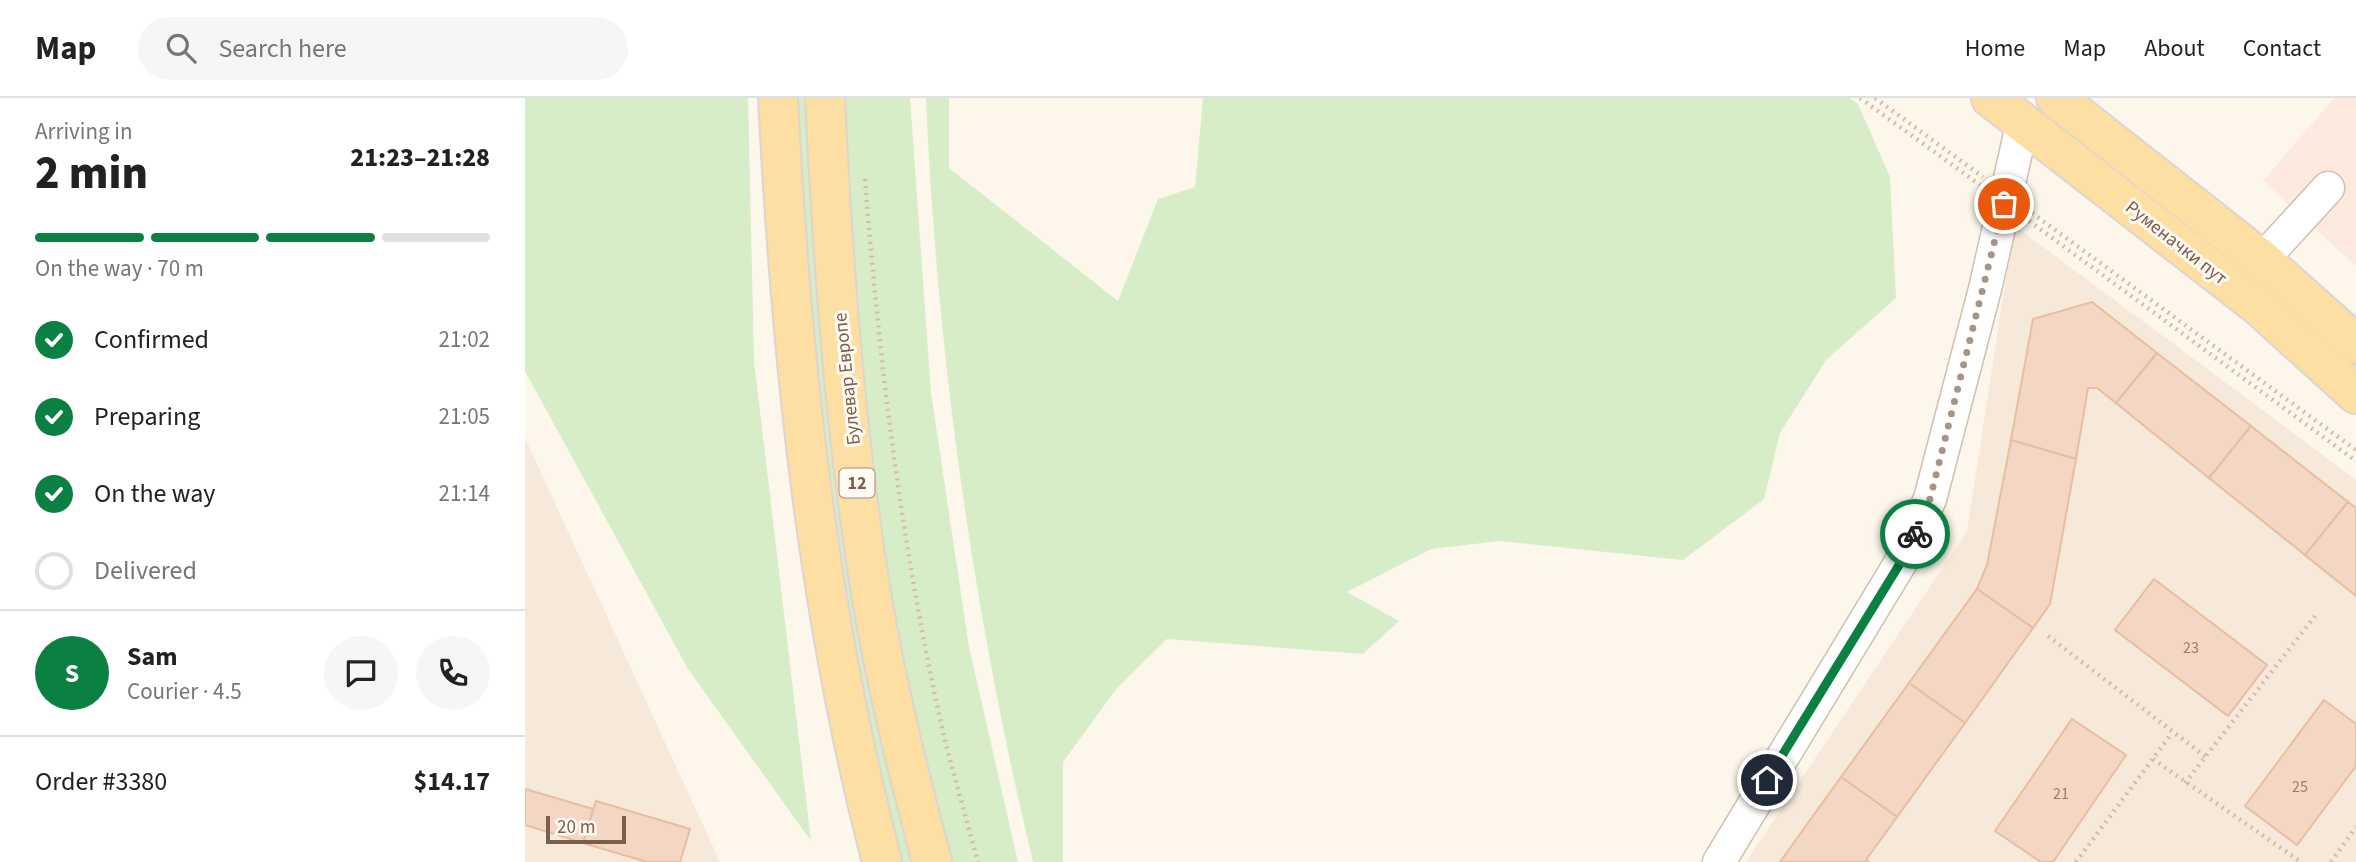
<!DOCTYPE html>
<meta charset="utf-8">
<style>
:root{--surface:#fff;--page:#f6f6f6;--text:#222;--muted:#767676;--line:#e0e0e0;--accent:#0b8043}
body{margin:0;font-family:"Source Sans 3",sans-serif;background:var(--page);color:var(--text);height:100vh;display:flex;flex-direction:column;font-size:26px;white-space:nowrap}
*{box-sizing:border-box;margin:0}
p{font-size:23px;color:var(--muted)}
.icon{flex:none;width:38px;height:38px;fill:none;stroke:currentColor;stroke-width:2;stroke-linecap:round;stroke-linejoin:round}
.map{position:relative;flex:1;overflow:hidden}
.drawer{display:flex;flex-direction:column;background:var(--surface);width:525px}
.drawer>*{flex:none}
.scale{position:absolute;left:21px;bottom:18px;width:80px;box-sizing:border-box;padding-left:7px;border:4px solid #7b5e4c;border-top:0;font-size:19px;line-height:24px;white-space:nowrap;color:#7b5e4c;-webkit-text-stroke:5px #fffbf3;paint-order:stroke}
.pin{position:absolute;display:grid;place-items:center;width:60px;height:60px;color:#fff;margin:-30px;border:4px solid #fff;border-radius:50%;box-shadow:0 2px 7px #0007}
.courier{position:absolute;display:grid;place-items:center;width:70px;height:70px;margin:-35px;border:5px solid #0b8043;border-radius:50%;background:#fff;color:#222;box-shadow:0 2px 9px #0007}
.headline em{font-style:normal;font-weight:800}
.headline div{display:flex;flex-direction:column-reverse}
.headline{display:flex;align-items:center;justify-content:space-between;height:119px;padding:0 35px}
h1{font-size:46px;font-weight:800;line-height:52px}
.bar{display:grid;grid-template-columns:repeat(4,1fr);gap:10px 7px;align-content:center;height:84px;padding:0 35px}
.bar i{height:9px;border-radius:5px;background:var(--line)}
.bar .on{background:var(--accent)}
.bar p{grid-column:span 4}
.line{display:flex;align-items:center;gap:18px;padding:0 35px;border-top:2px solid var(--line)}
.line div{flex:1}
.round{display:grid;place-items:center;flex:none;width:74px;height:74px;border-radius:37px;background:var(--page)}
ol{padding:0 35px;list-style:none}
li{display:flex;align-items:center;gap:21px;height:77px}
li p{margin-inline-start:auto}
li .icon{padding:7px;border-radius:50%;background:var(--accent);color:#fff;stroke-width:4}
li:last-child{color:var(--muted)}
li i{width:38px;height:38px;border:4px solid var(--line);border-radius:50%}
header{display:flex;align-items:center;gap:42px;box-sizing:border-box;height:98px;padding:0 35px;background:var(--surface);border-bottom:2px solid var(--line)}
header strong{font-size:33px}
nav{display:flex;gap:38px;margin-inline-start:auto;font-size:24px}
.search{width:490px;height:63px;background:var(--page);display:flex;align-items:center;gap:18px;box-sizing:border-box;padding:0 24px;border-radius:38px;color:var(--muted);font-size:26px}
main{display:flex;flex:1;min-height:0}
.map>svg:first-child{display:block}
.residential{fill:#f6e9d9}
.commercial{fill:#fee9df}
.green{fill:#d6edc8}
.building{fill:#f4d7c2;stroke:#e7bea1;stroke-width:2}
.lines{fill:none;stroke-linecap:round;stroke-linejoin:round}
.minor-casing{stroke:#d2bfaf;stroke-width:35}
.major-casing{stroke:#ddd5d0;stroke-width:42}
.path{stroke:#dabaa4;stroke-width:4.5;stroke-dasharray:2 5;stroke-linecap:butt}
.minor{stroke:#fff;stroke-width:32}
.major{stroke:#fddea3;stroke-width:38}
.done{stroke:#a89484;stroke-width:7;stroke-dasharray:0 12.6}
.route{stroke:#0b8043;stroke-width:9}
.labels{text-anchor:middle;stroke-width:6;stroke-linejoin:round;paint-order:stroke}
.number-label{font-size:16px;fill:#997c6a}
.shield{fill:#fffbf3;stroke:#a38d7e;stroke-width:2}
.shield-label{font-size:18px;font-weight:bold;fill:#7b5e4c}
.street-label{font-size:19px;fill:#7b5e4c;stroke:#fffbf3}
</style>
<header>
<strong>Map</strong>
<div class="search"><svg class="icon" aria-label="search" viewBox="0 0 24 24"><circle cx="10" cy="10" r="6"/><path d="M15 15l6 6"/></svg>Search here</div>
<nav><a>Home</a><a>Map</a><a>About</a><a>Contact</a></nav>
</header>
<main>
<section class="drawer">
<div class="headline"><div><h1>2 min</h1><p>Arriving in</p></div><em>21:23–21:28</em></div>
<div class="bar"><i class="on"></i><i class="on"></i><i class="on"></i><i></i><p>On the way · 70 m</p></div>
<ol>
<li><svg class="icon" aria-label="check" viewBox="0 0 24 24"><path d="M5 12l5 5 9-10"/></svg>Confirmed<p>21:02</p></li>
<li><svg class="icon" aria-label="check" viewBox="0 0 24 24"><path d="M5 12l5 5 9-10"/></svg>Preparing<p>21:05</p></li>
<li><svg class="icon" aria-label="check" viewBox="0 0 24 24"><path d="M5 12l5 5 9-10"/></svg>On the way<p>21:14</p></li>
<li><i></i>Delivered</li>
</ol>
<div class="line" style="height:126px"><b class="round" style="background:var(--accent);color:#fff">S</b><div><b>Sam</b><p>Courier · 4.5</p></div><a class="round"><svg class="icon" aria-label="chat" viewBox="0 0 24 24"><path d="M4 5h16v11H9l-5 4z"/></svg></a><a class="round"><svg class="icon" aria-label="phone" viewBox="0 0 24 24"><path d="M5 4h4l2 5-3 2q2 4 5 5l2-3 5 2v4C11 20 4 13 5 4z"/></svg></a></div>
<div class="line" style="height:91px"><div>Order #3380</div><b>$14.17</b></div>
</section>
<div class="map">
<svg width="1831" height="764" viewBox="0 0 1831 764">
<rect width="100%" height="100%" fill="#fdf7eb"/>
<g class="residential">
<path d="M1489,127L1831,382V764H1221L1442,433Z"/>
<path d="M0,340L195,764H0Z"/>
</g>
<path class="commercial" d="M1809,0H1831V168L1738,83Z"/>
<g class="green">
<path d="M0,0H223L229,263L286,743L163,571L0,273Z"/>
<path d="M267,0H288L392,764H370L338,631L292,335Z"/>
<path d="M314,0H385L406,295L444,549L493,764H423C398,656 372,547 355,437C333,293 326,146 314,0Z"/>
<path d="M401,0H424V70L593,203L633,101L670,89L678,0H1324L1333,6L1365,79L1371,200L1301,262L1255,335L1239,401L1158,462L975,443L906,451L822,494L874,523L838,556L642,541L592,590L538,664V764H508C448,513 412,258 401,0Z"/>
</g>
<g class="building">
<path d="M1567,204L1632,255L1591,305L1572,290H1563L1551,361L1486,342L1508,221Z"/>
<path d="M1632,255L1726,328L1684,380L1591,305Z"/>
<path d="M1726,328L1823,404L1780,457L1684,380Z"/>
<path d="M1486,342L1551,361L1525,506L1508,530L1452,491L1462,467Z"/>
<path d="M1823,404L1831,410V498L1780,457Z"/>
<path d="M1629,481L1742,567L1703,618L1590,532Z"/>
<path d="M1452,491L1508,530L1440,625L1384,585Z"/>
<path d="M1384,585L1440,625L1372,719L1316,679Z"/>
<path d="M1799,602L1831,626V668L1772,747L1720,708Z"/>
<path d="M1547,621L1601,657L1528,764H1516L1470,733Z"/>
<path d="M1316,679L1372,719L1341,762L1344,764H1255Z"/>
<path d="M0,691L68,711L58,745L0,727Z"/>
<path d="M71,703L165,731L155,764H122L58,745Z"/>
</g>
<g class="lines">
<g class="minor-casing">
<g id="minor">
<path d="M1737,162L1803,90"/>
<path d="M1194,764L1379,459L1405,401L1460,191L1498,23"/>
</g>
</g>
<g class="major-casing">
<g id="major">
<path d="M253,0C266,257 292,514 357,764"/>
<path d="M300,0C308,167 320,336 347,501C362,590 384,677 407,764"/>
<path d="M1466,0L1735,209L1831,296"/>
<path d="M1531,0L1737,162L1831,246"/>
</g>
</g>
<g class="path">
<path d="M1335,0L1455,87"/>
<path d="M1350,0L1458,79"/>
<path d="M340,81C354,262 376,443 415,621C426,669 440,716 453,764"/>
<path d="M1507,115L1831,352"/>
<path d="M1504,123L1831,363"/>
<path d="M1523,538L1681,659"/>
<path d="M1628,661L1776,764"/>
<path d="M1660,685L1790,518"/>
<path d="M1551,764L1647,635"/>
<path d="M1806,764L1831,729"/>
</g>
<use href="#minor" class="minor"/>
<use href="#major" class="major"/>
</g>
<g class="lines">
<path class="done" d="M1390,436L1405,401L1479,106"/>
<path class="route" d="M1242,682L1379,459L1390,436"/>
</g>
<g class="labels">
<g class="number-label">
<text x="1666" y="555">23</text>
<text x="1775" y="694">25</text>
<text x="1536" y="701">21</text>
</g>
<rect class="shield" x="314.5" y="370.5" width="35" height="29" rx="5"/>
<g class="shield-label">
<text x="332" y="391">12</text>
</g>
<g class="street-label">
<text transform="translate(1652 144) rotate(38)" y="7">Руменачки пут</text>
<text transform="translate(321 281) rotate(-96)" y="7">Булевар Европе</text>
</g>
</g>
</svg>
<div class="scale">20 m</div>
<div class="pin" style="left:1479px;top:106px;background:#ea580c"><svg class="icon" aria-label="bag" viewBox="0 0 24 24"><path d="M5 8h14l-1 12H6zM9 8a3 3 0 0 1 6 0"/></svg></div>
<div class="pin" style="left:1242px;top:682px;background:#1f2937"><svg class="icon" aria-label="home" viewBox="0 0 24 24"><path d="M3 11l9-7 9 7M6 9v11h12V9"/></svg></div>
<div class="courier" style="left:1390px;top:436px"><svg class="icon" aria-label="bike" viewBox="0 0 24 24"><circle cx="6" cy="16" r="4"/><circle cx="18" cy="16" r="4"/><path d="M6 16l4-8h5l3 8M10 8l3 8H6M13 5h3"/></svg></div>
</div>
</main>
